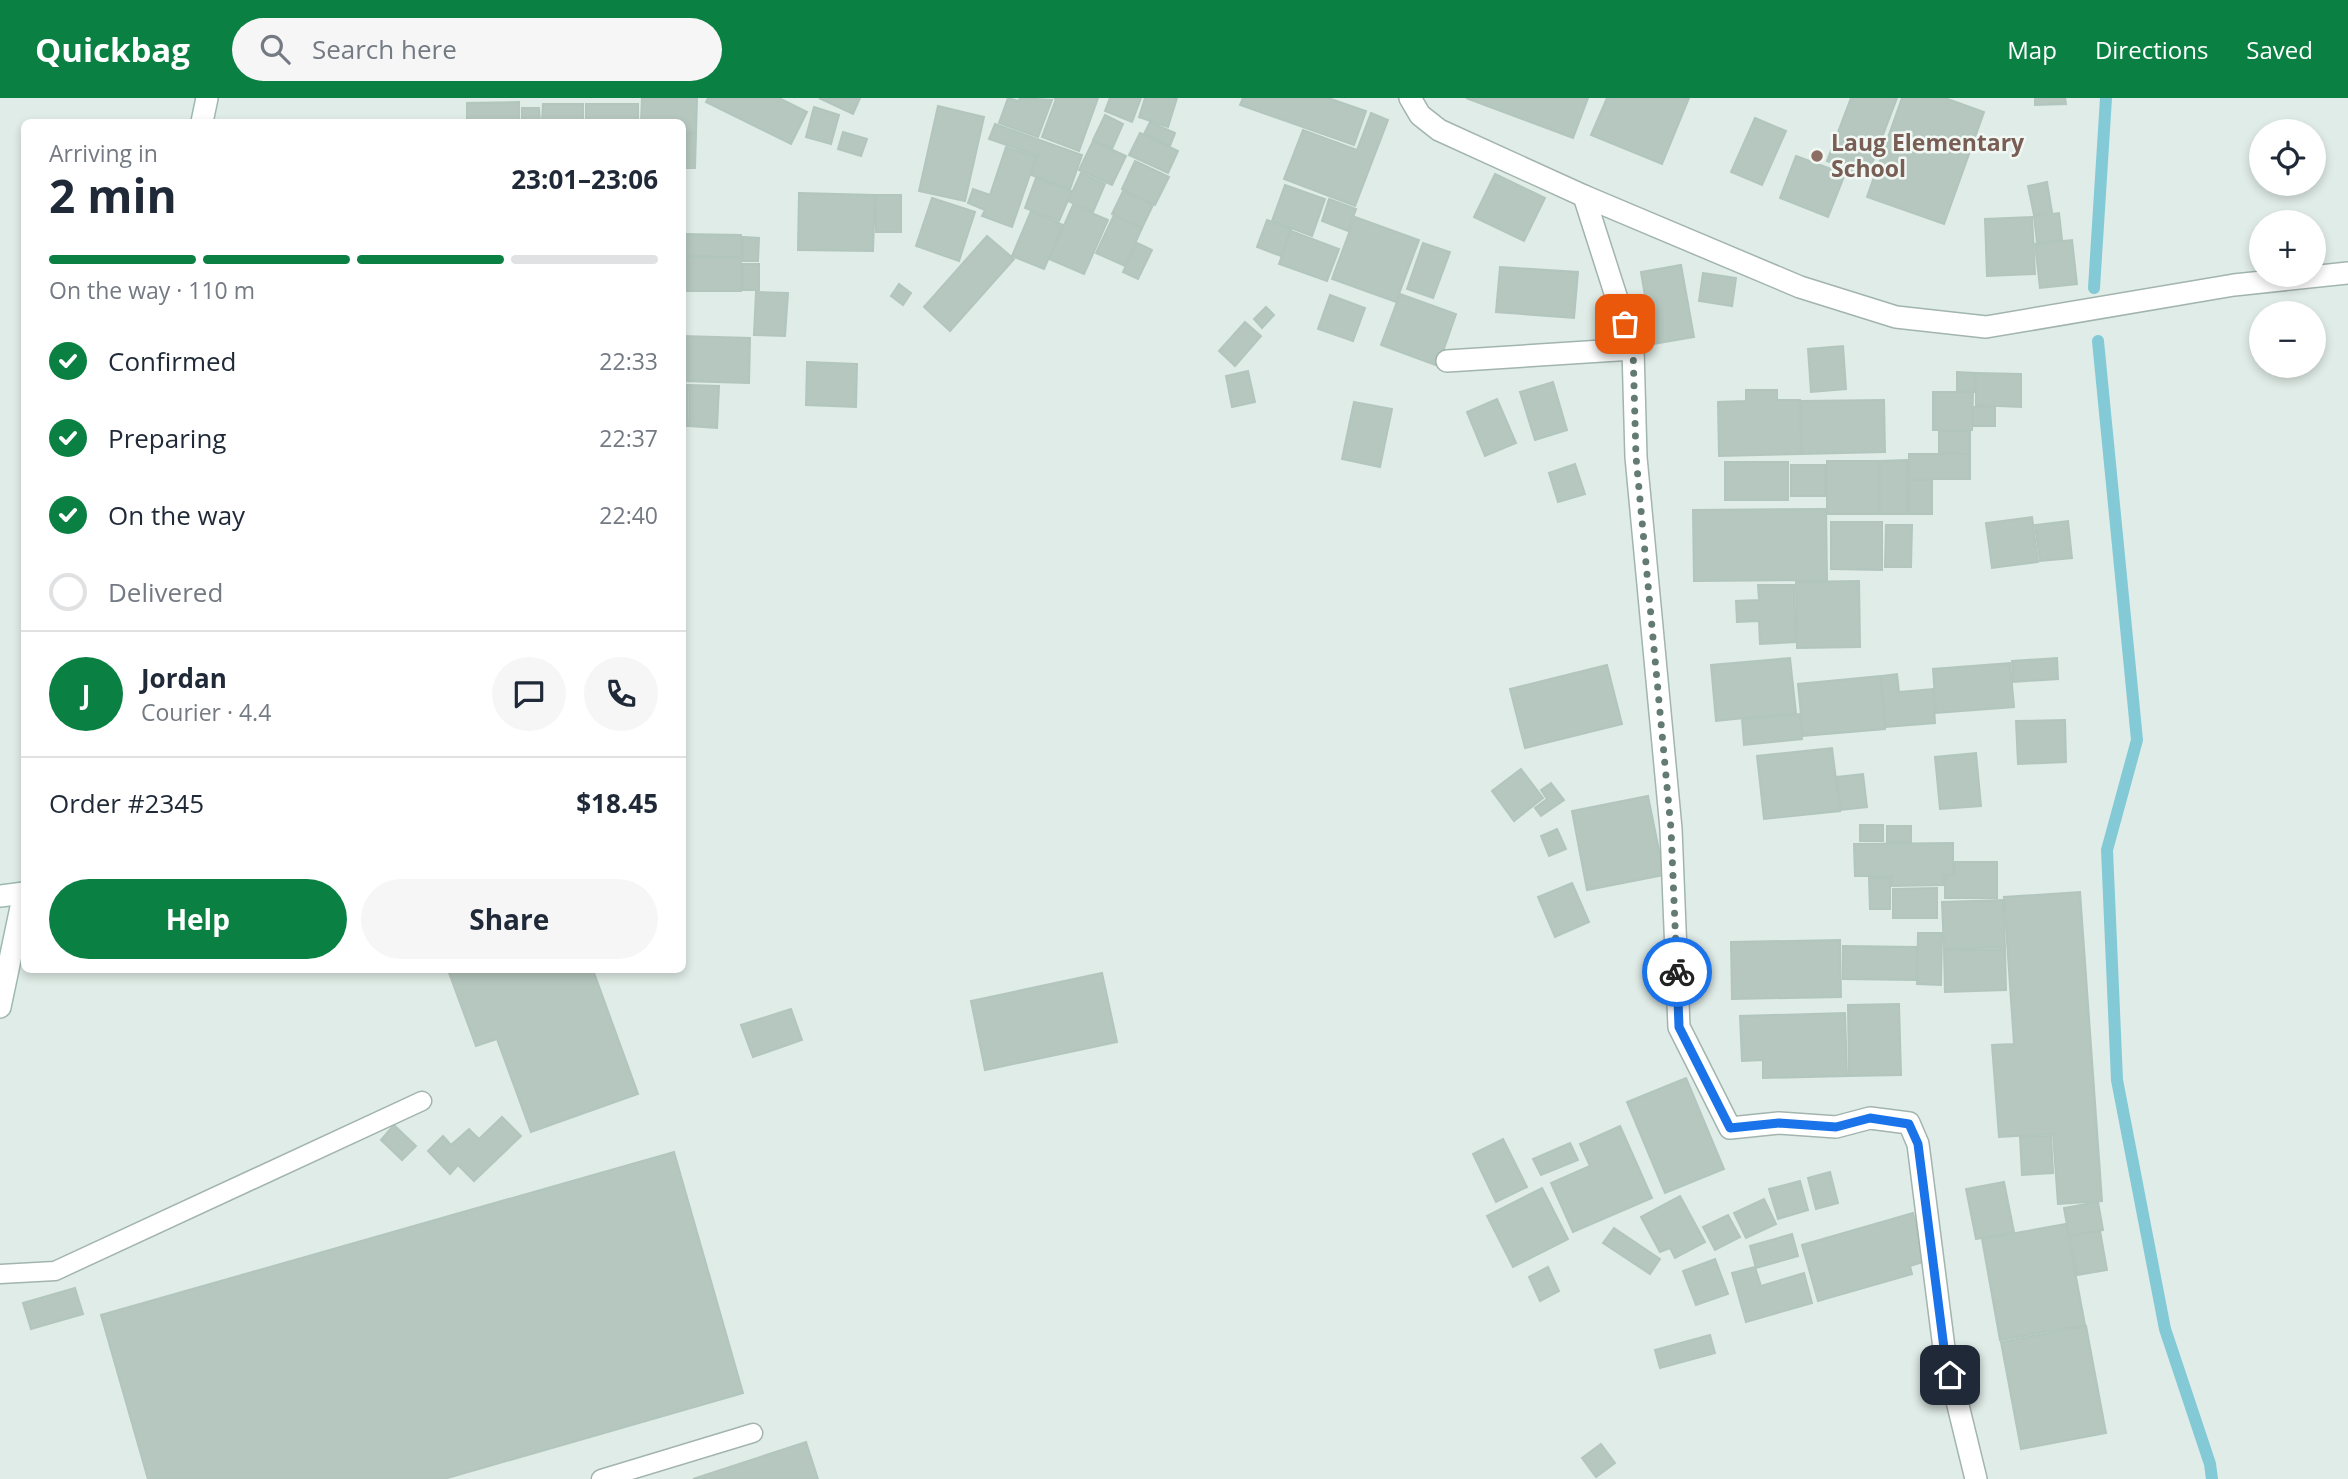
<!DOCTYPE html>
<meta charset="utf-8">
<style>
:root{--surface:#fff;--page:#f6f6f7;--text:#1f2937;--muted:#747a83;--line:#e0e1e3;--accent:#0b8043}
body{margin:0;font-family:"Open Sans",sans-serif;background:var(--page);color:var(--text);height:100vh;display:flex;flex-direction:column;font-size:26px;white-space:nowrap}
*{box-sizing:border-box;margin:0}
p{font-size:23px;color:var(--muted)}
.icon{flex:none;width:38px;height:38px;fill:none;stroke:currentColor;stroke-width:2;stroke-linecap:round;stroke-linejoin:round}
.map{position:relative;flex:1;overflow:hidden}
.panel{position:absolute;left:21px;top:21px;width:665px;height:854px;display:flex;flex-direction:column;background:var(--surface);border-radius:10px;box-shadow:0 4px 10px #0003}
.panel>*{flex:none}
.buttons{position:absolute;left:2249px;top:21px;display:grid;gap:14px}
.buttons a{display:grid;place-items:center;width:77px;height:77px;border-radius:50%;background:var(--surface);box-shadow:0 4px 10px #0003;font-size:35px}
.pin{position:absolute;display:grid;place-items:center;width:60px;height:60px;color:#fff;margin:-30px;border-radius:14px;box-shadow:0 4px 10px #0006}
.courier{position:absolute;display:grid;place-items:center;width:70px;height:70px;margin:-35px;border:5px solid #1a73e8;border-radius:50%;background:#fff;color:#222;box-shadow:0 2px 9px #0007}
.overview em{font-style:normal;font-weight:700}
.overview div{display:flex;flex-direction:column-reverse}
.overview{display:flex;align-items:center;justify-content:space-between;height:119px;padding:0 28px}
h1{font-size:46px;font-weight:700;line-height:52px}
.bar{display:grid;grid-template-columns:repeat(4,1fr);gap:10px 7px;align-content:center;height:84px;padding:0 28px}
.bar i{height:9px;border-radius:5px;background:var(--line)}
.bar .on{background:var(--accent)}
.bar p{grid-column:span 4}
.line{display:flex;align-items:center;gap:18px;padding:0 28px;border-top:2px solid var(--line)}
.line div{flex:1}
.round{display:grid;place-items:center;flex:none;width:74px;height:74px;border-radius:37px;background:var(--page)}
ol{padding:0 28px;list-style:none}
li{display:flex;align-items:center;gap:21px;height:77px}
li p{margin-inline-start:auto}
li .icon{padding:7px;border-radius:50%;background:var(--accent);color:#fff;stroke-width:4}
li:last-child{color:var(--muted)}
li i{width:38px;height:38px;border:4px solid var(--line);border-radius:50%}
.cta{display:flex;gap:14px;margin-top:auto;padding:14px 28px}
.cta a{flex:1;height:80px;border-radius:42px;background:var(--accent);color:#fff;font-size:28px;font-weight:700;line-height:80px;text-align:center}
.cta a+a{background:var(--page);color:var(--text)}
header{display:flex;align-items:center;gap:42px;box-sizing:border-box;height:98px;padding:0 35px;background:var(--accent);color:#fff}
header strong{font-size:33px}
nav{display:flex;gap:38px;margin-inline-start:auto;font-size:24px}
.search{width:490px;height:63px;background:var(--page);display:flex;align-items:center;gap:18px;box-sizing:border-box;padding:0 24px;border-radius:38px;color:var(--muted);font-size:26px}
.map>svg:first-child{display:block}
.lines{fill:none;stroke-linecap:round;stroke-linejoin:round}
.stream{stroke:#83cad6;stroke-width:12}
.building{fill:#b5c7bf;stroke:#b2c6be;stroke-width:2}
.lane-casing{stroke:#a2b4ae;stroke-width:21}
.street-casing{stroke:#a2b4ae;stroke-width:24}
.secondary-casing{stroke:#9db9af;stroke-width:24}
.lane{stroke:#fff;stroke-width:18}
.street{stroke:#fff;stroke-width:21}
.secondary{stroke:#fff;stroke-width:21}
.done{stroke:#637b73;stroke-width:7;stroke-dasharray:0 12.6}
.route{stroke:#1a73e8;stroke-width:9}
.education-dot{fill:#8d6e63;stroke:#f1f8f4;stroke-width:2.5}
.labels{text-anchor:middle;stroke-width:5;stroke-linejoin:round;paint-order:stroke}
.education-label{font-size:23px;font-weight:bold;fill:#785e54;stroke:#f1f8f4;text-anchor:start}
</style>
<header>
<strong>Quickbag</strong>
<div class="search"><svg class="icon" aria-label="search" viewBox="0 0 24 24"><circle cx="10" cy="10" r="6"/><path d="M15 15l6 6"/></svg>Search here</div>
<nav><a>Map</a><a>Directions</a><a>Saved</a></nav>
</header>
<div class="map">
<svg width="2348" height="1381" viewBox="0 0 2348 1381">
<rect width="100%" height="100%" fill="#e0ece7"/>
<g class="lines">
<g class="stream">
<path d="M2094,190L2106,0"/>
<path d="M2098,243L2137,642L2107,752L2117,982L2165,1231L2210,1366L2212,1381"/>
</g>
</g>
<g class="building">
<path d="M642,0H697L696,34H682V24H641Z"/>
<path d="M708,0H779L807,14L791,46L706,4Z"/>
<path d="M819,0H860L853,16Z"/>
<path d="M1008,0L1019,3L1020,0L1052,2L1038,39L999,25Z"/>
<path d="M1054,0H1098L1079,53L1042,39L1056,1Z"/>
<path d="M1110,0H1141L1132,24L1105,13Z"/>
<path d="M1145,0H1177L1168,29L1139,19Z"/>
<path d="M1243,0H1328L1366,13L1354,47L1240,7Z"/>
<path d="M1466,0H1588L1573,40Z"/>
<path d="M1607,0H1689L1662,66L1591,37Z"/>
<path d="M1851,0H1897L1867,79L1827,63Z"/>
<path d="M1902,0H1945L1984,14L1944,126L1867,99Z"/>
<path d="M2035,0H2065L2066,6L2035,7Z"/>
<path d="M519,4V24H467V5Z"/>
<path d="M543,6H583V24H542Z"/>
<rect x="586" y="6" width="52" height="18"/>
<path d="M938,8L984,19L965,103L919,93Z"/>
<path d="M814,9L839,17L831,46L806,39Z"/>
<path d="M522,10H539L540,24H522Z"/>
<path d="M1371,15L1388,22L1355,108L1284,81L1303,32L1357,52Z"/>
<path d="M1105,17L1123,26L1112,51L1093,42Z"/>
<path d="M1755,20L1786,33L1762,87L1731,74Z"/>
<path d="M1150,24L1175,35L1170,48L1144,36Z"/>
<path d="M995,26L1082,57L1070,91L1031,77L1038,58L989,41Z"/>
<path d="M843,34L867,41L861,58L838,51Z"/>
<path d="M1140,35L1178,53L1168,75L1129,57Z"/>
<path d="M682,36H696L695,70H682Z"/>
<path d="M1093,43L1126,58L1112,87L1079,72Z"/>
<path d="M1006,49L1036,59L1012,129L982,118L985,112L968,105L973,91L990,97Z"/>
<path d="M1796,58L1845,76L1828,119L1780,100Z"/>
<path d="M1135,63L1169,79L1155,107L1122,91Z"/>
<path d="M1081,75L1105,86L1093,114L1068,103Z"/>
<path d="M1495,76L1545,100L1524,143L1474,119Z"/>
<path d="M1036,80L1072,93L1059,123L1025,110Z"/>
<path d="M2047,84L2052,114L2034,117L2028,88Z"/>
<path d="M1285,87L1325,101L1312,138L1272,123Z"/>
<path d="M1123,93L1153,107L1142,130L1112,116Z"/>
<path d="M799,95L875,97L873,153L798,152Z"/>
<rect x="876" y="97" width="25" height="37"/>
<path d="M932,100L975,114L959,163L916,148Z"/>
<path d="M1329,101L1356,111L1348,133L1322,123Z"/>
<path d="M1073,107L1108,122L1084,176L1049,161Z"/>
<path d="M1031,113L1063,127L1044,171L1012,158Z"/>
<path d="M2059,115L2062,142L2037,145L2034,118Z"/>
<path d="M1114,117L1142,130L1125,168L1096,155Z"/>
<path d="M1355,119L1419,142L1396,204L1332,181Z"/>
<path d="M2032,119L2035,176L1987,178L1985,121Z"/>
<path d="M1267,122L1291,131L1281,158L1257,149Z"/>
<path d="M1291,133L1339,151L1327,183L1279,166Z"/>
<path d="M682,136L741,137V159L682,158Z"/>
<path d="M987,138L1014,161L950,233L924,209Z"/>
<path d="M743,139L759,140L758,163H743Z"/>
<path d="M2072,142L2077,186L2040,190L2035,146Z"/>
<path d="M1137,145L1152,152L1138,181L1123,174Z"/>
<path d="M1423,145L1450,154L1433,200L1407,191Z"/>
<rect x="682" y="160" width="59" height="33"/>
<rect x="743" y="166" width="16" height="26"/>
<path d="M1681,167L1694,239L1653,246L1641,174Z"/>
<path d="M1500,169L1578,174L1574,220L1496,214Z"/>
<path d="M1703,175L1736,180L1732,208L1699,203Z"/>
<path d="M899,186L911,195L903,207L891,198Z"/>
<path d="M756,194L788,195L785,238L754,237Z"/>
<path d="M1400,196L1456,216L1438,268L1381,247Z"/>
<path d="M1330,197L1365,210L1353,243L1318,231Z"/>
<path d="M1266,209L1274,217L1262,230L1254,221Z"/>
<path d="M1245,224L1261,238L1235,268L1219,253Z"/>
<path d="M682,238L750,240L749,285L682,283Z"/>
<path d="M1843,248L1846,291L1811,294L1808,251Z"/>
<path d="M807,264L857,266L856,309L806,307Z"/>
<path d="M1248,273L1255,304L1232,309L1226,278Z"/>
<path d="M1957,274L1975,275L1974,294L1957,293Z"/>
<path d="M1976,275L2021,276V309L1976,307Z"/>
<path d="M1553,284L1567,332L1535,342L1520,294Z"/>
<path d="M682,287H688L687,328H682Z"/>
<path d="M690,287L719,288L717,330L689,328Z"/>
<path d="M1746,292H1777V302H1800L1801,356L1719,358L1718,304L1746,303Z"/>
<path d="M1933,294H1973L1972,332H1933Z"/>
<path d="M1497,301L1516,345L1485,358L1467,314Z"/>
<path d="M1884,302L1885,354L1802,356L1801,303Z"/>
<path d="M1354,304L1392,311L1380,369L1342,361Z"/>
<rect x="1973" y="309" width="22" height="19"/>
<path d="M1939,333H1970V356L1939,355Z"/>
<rect x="1909" y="356" width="61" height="25"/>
<path d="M1907,362V416H1880V363Z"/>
<rect x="1827" y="363" width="51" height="53"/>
<rect x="1725" y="364" width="63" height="38"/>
<path d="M1575,366L1585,396L1558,404L1549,375Z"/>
<rect x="1791" y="367" width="34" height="31"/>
<rect x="1909" y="382" width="23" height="34"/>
<path d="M1826,411L1827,482L1694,483L1693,412Z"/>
<path d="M2032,419L2038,464L1992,470L1986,425Z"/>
<path d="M2068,423L2072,460L2040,463L2035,427Z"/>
<path d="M1831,424H1882V472L1831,471Z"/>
<path d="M1886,427H1912L1911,469H1885Z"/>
<path d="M1859,483L1860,549L1797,550L1796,484Z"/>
<path d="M1758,487H1794L1796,544L1760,546L1759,523L1737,524L1736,503L1759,502Z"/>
<path d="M1790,560L1796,615L1716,623L1711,567Z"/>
<path d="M2057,560L2058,581L2013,584L2012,563Z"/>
<path d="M2010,565L2014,609L1936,615L1933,571Z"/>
<path d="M1607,567L1622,626L1525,650L1510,591Z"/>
<path d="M1897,576L1899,594L1933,591L1935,625L1886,629L1881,578Z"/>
<path d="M1880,578L1885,631L1803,638L1798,586Z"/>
<path d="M1800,616L1802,641L1744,647L1742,621Z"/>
<path d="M2065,622L2066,664L2018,666L2016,623Z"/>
<path d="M1832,650L1840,713L1764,721L1757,658Z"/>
<path d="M1976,655L1981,708L1940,711L1935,659Z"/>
<path d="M1521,671L1543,700L1514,723L1492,693Z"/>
<path d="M1863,676L1867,709L1841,712L1837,679Z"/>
<path d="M1551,685L1564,702L1541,718L1535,710L1547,701L1541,692Z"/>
<path d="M1648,698L1664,777L1587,792L1572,713Z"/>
<rect x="1860" y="727" width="23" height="16"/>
<rect x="1887" y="728" width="24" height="16"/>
<path d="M1557,731L1566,751L1549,758L1541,738Z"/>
<path d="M1953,745V777H1943V787L1892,788V778H1855L1854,746Z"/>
<path d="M1955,764H1997V800H1945V778H1955Z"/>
<path d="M1869,780H1890V811H1870Z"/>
<path d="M1572,785L1589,824L1555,839L1538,799Z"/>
<path d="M1937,790V820H1893V791Z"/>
<path d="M2080,794L2102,1103L2058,1106L2053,1036L1999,1039L1992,947L2014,946L2004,799Z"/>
<path d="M2003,802L2005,849L1944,851L1942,804Z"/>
<path d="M1918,835H1942L1941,887L1917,886Z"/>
<path d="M1840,842L1841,899L1732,901L1731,844Z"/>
<path d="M1843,848L1917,849L1916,882L1843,881Z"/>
<path d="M2005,851L2006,892L1945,894L1944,852Z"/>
<path d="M448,872H593L638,996L531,1034L497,941L476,948Z"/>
<path d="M1102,875L1117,944L985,972L971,903Z"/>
<path d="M1899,906L1901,977L1849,978L1848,907Z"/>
<path d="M791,911L802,942L753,959L741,927Z"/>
<path d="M1845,915L1847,978L1763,980V962L1742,963L1740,918Z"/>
<path d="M1686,980L1724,1071L1665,1095L1627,1004Z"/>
<path d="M502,1019L521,1038L474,1083L458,1067L450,1076L428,1053L443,1038L451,1047L469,1031L479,1041Z"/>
<path d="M394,1027L416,1048L402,1062L381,1042Z"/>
<path d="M1620,1028L1652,1100L1573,1134L1551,1085L1590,1068L1580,1046Z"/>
<path d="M2051,1038L2053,1075L2022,1077L2020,1039Z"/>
<path d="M1503,1041L1527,1089L1496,1104L1473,1056Z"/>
<path d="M1570,1045L1578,1062L1541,1077L1533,1061Z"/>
<path d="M674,1054L743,1295L444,1381H148L101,1217Z"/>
<path d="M1830,1074L1838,1105L1816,1111L1808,1080Z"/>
<path d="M1800,1083L1808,1112L1778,1121L1769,1091Z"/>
<path d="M2004,1084L2014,1134L1976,1141L1966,1091Z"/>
<path d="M1542,1090L1568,1141L1513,1169L1487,1118Z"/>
<path d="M1680,1098L1705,1144L1675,1160L1670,1150L1660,1154L1641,1119Z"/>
<path d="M1764,1101L1776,1126L1746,1140L1734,1115Z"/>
<path d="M2098,1104L2103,1132L2069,1138L2064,1110Z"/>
<path d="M1913,1115L1926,1163L1910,1168L1912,1176L1818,1203L1802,1147Z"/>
<path d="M1728,1117L1740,1139L1715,1152L1703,1129Z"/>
<path d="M2066,1126L2085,1227L2000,1242L1982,1141Z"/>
<path d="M1614,1130L1660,1161L1650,1176L1603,1145Z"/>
<path d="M2100,1133L2107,1172L2077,1177L2070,1138Z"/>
<path d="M1792,1136L1798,1158L1756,1170L1750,1148Z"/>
<path d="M1715,1161L1728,1196L1696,1207L1683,1173Z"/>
<path d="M1548,1169L1559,1193L1540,1203L1529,1179Z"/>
<path d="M1755,1169L1761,1188L1804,1175L1812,1205L1746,1224L1732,1175Z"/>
<path d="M75,1190L83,1216L31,1231L23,1205Z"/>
<path d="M2086,1228L2106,1335L2021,1351L2001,1244Z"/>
<path d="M1710,1237L1715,1255L1660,1270L1655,1252Z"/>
<path d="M806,1344L818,1381H693Z"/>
<path d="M1601,1346L1615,1365L1596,1379L1582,1360Z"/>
</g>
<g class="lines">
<g class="lane-casing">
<g id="lane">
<path d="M0,1176L55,1173L422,1003"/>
<path d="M601,1381L753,1335"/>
</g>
</g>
<g class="street-casing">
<g id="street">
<path d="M1410,0L1420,17L1439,32L1584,98L1800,189L1896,219L1986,229L2234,187L2348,175"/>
<path d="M1584,98L1633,251L1636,359L1671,731L1679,929L1730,1030L1779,1025L1836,1029L1870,1020L1909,1025L1918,1046L1944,1250L1976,1381"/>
<path d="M1447,263L1633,251"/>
</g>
</g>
<g class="secondary-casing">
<g id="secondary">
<path d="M202,24L207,0"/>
<path d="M0,798L24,795"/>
<path d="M0,909L24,795"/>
</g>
</g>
<use href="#lane" class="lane"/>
<use href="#street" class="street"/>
<use href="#secondary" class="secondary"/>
</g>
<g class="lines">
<path class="done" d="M1625,226L1633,251L1636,359L1671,731L1677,874"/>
<path class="route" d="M1677,874L1679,929L1730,1030L1779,1025L1836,1029L1870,1020L1909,1026L1918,1046L1944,1250L1950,1277"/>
</g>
<circle class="education-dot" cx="1817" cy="58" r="7"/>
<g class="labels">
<g class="education-label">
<text x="1831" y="53">Laug Elementary<tspan x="1831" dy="26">School</tspan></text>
</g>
</g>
</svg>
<div class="buttons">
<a><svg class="icon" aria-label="locate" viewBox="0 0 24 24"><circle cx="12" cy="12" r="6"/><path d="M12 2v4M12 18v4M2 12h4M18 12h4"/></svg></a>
<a>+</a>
<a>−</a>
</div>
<div class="pin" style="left:1625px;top:226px;background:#ea580c"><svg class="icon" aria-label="bag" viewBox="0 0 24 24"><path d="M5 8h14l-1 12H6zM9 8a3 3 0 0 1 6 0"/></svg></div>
<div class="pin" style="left:1950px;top:1277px;background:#1f2937"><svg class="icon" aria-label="home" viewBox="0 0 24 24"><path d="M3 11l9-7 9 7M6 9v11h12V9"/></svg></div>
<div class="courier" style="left:1677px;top:874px"><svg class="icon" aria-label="bike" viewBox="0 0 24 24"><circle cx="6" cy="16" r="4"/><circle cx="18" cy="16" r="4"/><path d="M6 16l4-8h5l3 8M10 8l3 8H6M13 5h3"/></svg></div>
<section class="panel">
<div class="overview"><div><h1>2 min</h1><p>Arriving in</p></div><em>23:01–23:06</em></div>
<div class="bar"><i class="on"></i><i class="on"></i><i class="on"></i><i></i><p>On the way · 110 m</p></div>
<ol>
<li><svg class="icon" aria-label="check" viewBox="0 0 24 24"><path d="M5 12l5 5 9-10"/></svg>Confirmed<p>22:33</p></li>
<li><svg class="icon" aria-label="check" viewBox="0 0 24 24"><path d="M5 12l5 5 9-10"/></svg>Preparing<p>22:37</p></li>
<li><svg class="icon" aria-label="check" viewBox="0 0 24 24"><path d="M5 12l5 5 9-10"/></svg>On the way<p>22:40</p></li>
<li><i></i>Delivered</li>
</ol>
<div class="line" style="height:126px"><b class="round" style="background:var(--accent);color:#fff">J</b><div><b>Jordan</b><p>Courier · 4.4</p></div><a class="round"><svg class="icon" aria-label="chat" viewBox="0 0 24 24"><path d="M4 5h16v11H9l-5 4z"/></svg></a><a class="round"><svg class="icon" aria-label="phone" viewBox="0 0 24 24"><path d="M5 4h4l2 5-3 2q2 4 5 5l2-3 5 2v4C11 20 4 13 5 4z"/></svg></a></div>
<div class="line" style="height:91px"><div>Order #2345</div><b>$18.45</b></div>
<div class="cta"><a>Help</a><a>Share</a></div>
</section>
</div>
